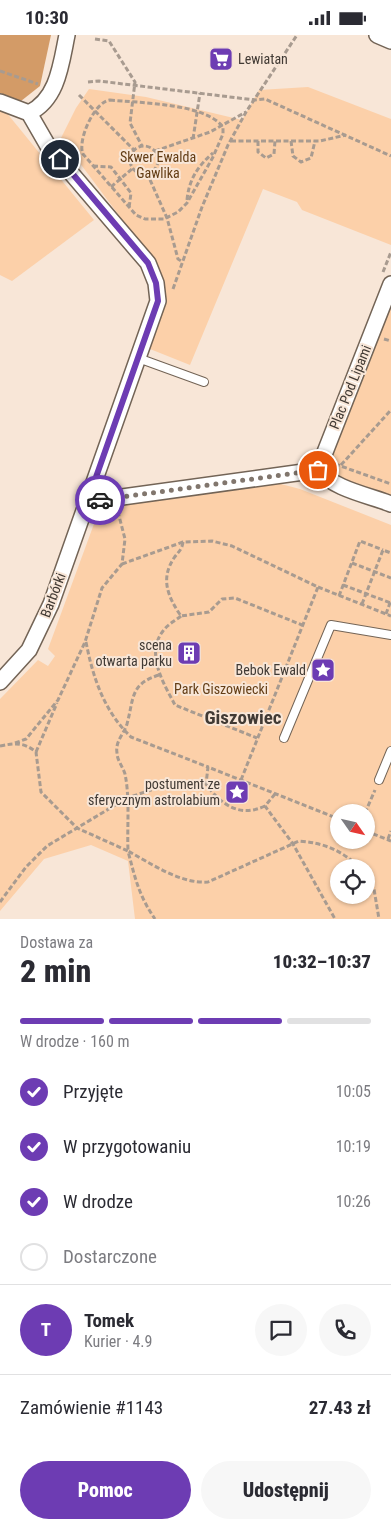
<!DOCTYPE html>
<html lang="pl">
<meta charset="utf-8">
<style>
:root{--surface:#fff;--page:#f7f7f7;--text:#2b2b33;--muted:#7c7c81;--line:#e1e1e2;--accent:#6d3cb3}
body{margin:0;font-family:"Roboto Condensed",sans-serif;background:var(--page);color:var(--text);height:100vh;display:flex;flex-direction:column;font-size:19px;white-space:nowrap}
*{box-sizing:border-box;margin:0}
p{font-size:16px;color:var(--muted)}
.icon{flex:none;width:28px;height:28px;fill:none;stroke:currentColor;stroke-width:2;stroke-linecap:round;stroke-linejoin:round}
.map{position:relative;height:884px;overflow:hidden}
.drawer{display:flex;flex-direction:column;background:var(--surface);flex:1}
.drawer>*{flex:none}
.needle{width:32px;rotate:124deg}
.fabs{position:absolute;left:330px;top:769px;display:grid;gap:10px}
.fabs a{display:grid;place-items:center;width:45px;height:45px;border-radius:50%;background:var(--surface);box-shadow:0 1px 4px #0004;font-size:25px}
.pin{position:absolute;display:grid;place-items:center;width:42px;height:42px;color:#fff;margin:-21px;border:2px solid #fff;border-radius:50%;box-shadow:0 1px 5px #0007}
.courier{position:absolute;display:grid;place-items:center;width:50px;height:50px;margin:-25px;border:4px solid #6d3cb3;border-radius:50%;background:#fff;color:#222;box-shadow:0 1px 6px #0007}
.overview em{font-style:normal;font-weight:800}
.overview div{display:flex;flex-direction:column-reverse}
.overview{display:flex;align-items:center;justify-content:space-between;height:85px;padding:0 20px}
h1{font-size:32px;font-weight:800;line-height:38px}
.bar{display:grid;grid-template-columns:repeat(4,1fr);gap:8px 5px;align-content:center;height:60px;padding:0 20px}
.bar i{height:6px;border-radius:4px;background:var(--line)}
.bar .active{background:var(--accent)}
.bar p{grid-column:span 4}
.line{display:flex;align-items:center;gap:12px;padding:0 20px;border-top:1px solid var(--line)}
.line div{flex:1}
.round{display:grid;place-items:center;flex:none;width:52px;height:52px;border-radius:26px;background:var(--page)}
ol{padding:0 20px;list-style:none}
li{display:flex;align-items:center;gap:15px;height:55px}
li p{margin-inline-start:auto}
li .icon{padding:5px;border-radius:50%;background:var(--accent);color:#fff;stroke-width:4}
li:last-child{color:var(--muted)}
li i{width:28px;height:28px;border:2px solid var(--line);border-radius:50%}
.cta{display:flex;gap:10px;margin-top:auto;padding:10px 20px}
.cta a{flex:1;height:58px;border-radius:30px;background:var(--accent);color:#fff;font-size:20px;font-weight:800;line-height:58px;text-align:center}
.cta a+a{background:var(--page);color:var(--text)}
.status{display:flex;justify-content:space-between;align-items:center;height:35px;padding:0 25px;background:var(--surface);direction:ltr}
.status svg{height:14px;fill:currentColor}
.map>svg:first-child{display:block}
.green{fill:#fcd0a9;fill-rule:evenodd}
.forest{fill:#d39b67}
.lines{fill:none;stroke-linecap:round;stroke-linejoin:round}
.service-casing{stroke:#736456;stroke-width:10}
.minor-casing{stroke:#736456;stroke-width:18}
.path{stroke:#a89b90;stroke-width:3;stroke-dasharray:5 2.5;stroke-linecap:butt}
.service{stroke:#fff;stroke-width:8}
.minor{stroke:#fff;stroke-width:15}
.done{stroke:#81766d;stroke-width:5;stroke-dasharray:0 9}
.route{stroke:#6d3cb3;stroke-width:6}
.labels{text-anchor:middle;stroke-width:4;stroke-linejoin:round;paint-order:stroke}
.poi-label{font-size:14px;fill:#413a34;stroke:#f8e6d7;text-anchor:end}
.park-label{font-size:14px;fill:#633d15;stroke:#f8e6d7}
.street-label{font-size:14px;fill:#413a34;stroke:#f8e6d7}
.district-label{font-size:19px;font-weight:bold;fill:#413a34;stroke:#f8e6d7}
</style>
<div class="status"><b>10:30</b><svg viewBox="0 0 49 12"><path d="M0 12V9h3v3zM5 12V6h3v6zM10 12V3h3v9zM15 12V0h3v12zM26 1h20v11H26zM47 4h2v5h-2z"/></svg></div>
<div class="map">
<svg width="391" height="884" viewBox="0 0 391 884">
<rect width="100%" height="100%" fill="#f8e6d7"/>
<g class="green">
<path d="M308,52L391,84V210L302,175L297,167L263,154L190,330L150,314L162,271L148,219L61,103L76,73L89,54L146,62L242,85L259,55Z"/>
<path d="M0,75L6,77L94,185L12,246L0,240Z"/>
<path d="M391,261V463L332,439L325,429Z"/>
<path d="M277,448L300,454L391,490V884H135L128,826L91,810L44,824L0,876V664L38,625L48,631L55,621L48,614L98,478L106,471ZM339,778H366V805H339ZM339,832H366V860H339Z"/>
</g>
<path class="forest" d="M0,0H51L40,51L21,66L0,58Z"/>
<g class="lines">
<g class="service-casing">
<g id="service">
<path d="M138,323L204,347"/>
<path d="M284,703L331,590L391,600"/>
<path d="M379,745L391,716"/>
</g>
</g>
<g class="minor-casing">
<g id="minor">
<path d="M377,0L391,6"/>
<path d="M0,67L29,78L48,111L148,228L156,248L158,266L51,569L29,615L0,647"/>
<path d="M29,78C58,64 61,29 67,0"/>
<path d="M391,249L318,435C334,454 368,460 391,469"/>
<path d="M89,462L99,465L115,463L318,435"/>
</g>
</g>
<g class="path">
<path d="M95,4L109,6L135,47L130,88L142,111"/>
<path d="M0,36L38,49"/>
<path d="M88,47L99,46L255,65L265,64L391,121"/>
<path d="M79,60L134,115"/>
<path d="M110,65C139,68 205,68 223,92V99L213,122L187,168L178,177L164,184H145L136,180L83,119C77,105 95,66 110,65Z"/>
<path d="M193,104L200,58"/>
<path d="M231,106H320L346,100"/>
<path d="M258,106V117L266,123L274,119L275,106"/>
<path d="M291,106L293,121L301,127L311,123L315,106"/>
<circle cx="144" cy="125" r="14"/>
<path d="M155,116L210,97L246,77"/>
<path d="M93,131L111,132L131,158L129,173"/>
<path d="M147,138L167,183L178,224L183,227"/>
<path d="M111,152L133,133"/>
<path d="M187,165C189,144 198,131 213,118"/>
<path d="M383,237L391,217"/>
<path d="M173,254L202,172L228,110L246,77L297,0"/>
<path d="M384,304L391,306"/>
<path d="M335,429L391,449"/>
<path d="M341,430L391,375"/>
<path d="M183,507C182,515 178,517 174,523C160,544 168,562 181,581L209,577L222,564L235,563L302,590"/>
<path d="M352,528L391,543"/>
<path d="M122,529L183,507L212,506L232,511L318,552L241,745"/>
<path d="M343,550L391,568"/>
<path d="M318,552L391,581"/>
<path d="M339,561L360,506L383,515"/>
<path d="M362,569L383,515L391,518"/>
<path d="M386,579L391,565"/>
<path d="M181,581C175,586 168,589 163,596C145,619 164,649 175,670L257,703"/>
<path d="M86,607C93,643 104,676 131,702L208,732"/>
<path d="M159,640C130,649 134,663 127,689C124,699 115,706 117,718C117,725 123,732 125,739C130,763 127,791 128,816C152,829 180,849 208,847L299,806C324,808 341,815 359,832"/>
<path d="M15,708L26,704L58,665L85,607L102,553L122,529L125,504L118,477"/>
<path d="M0,711C15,708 24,707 36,717L41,757L77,793L128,816C135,843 139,861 155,884"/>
<path d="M36,717L57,668"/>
<path d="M275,759L265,771L293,809L335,884"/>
<path d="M265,771C240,783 221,770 206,749L208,732L339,784"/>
<path d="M365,778L375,755"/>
<path d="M366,796L391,806"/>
<path d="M388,804L391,796"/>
<path d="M366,842L374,854L379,884"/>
<path d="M0,867L26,832L47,811L127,763L172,748L206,749"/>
</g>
<use href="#service" class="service"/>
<use href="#minor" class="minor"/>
</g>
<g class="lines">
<path class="done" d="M100,465L318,435"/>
<path class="route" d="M60,124L148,228L156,248L158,266L89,462L100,465"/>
</g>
<defs>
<g id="supermarket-square" transform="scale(1.25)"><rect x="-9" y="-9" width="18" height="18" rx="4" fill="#6d3cb3" stroke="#f8e6d7"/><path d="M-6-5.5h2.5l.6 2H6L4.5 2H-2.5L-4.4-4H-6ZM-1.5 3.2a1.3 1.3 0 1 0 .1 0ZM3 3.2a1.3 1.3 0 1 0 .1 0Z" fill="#fff"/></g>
<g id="building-square" transform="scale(1.25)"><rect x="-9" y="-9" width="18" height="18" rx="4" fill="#6d3cb3" stroke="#f8e6d7"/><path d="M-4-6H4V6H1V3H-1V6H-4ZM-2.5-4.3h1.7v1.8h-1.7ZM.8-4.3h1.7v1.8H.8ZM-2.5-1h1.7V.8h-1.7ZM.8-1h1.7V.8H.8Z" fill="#fff"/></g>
<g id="sight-square" transform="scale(1.25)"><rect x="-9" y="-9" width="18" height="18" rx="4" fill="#6d3cb3" stroke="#f8e6d7"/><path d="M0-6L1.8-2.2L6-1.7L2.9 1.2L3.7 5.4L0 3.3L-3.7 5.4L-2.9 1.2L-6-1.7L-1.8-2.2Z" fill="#fff"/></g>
</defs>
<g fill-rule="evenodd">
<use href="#supermarket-square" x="221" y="24"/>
<use href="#building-square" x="189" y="618"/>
<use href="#sight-square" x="323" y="635"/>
<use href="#sight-square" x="237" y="757"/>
</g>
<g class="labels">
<g class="poi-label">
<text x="238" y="29" text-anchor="start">Lewiatan</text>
<text x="172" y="615">scena<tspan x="172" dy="16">otwarta parku</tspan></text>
<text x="306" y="640">Bebok Ewald</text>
<text x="220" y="754">postument ze<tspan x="220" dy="16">sferycznym astrolabium</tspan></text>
</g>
<g class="park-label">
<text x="158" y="127">Skwer Ewalda<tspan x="158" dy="16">Gawlika</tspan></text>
<text x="221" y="659">Park Giszowiecki</text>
</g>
<g class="street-label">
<text transform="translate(350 352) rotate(-68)" y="5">Plac Pod Lipami</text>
<text transform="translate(53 560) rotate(-69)" y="5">Barbórki</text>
</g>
<g class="district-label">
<text x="243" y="689">Giszowiec</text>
</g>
</g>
</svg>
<div class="fabs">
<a><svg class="needle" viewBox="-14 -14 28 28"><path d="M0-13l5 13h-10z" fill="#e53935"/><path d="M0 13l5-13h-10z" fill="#7c7c81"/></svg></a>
<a><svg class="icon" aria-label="locate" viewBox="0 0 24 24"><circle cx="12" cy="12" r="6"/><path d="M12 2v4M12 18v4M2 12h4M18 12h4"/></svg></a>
</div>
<div class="pin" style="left:318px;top:435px;background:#ea580c"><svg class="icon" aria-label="bag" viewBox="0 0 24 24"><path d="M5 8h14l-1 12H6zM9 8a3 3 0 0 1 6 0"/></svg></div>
<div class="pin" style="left:60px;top:124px;background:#1f2937"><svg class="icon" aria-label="home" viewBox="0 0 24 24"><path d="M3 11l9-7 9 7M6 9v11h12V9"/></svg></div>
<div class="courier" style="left:100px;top:465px"><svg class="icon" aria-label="car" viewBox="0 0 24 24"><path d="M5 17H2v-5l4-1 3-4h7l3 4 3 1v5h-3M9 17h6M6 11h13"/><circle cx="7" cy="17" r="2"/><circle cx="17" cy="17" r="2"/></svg></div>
</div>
<section class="drawer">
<div class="overview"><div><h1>2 min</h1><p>Dostawa za</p></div><em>10:32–10:37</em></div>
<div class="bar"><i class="active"></i><i class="active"></i><i class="active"></i><i></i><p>W drodze · 160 m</p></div>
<ol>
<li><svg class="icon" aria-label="check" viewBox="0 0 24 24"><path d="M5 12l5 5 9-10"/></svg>Przyjęte<p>10:05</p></li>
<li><svg class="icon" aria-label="check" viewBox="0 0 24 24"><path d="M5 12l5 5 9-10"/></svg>W przygotowaniu<p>10:19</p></li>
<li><svg class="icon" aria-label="check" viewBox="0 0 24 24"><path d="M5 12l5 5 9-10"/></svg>W drodze<p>10:26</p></li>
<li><i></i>Dostarczone</li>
</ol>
<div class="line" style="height:90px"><b class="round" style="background:var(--accent);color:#fff">T</b><div><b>Tomek</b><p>Kurier · 4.9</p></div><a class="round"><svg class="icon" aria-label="chat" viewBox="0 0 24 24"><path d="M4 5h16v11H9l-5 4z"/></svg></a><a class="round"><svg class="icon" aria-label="phone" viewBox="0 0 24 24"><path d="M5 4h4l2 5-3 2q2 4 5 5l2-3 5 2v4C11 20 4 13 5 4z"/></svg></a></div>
<div class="line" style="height:65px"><div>Zamówienie #1143</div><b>27.43 zł</b></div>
<div class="cta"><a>Pomoc</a><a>Udostępnij</a></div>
</section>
